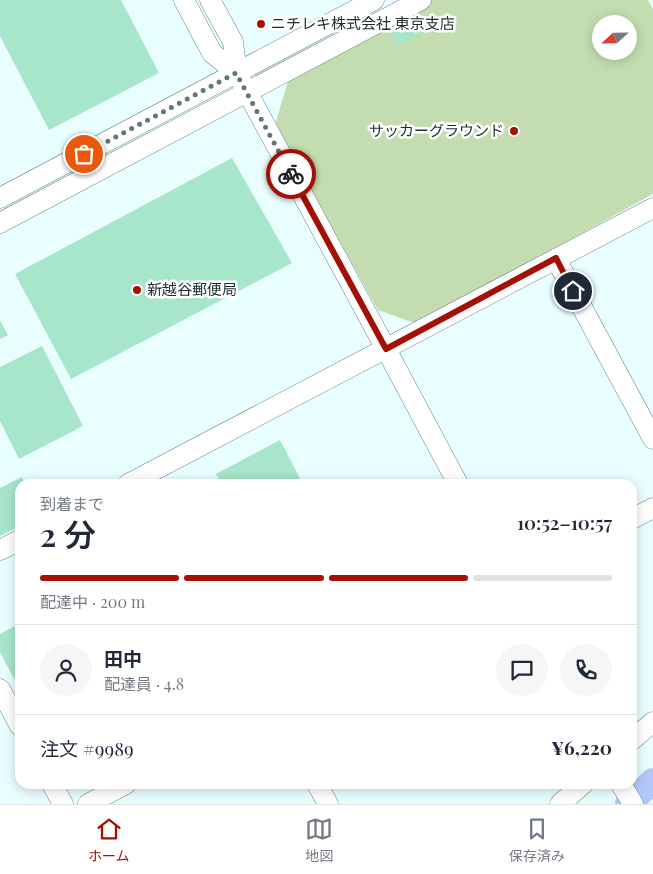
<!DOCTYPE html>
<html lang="ja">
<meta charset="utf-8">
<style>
:root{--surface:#fff;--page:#f6f6f7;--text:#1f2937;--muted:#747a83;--line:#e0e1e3;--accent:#a41004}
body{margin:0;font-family:"Playfair Display","Noto Sans JP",serif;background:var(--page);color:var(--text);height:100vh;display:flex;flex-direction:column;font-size:19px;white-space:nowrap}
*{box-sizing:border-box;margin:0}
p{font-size:16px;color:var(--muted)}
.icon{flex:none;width:28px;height:28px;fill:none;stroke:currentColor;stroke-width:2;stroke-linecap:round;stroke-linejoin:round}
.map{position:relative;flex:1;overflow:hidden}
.sheet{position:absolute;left:15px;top:479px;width:622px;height:310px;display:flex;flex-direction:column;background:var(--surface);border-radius:15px;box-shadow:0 2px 12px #0003}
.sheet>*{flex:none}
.needle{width:32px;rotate:248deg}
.controls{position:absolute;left:592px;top:15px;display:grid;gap:10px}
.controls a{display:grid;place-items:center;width:45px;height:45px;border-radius:50%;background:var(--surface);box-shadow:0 2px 12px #0003;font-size:25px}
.pin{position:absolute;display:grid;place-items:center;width:42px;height:42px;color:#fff;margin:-21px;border:2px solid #fff;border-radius:50%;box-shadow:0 1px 5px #0007}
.courier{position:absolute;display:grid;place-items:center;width:50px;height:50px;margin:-25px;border:4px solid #a41004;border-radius:50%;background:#fff;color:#222;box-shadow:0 1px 6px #0007}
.headline em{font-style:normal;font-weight:600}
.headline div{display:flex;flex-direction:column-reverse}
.headline{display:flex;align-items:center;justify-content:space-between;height:85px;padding:0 25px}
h1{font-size:32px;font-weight:600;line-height:38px}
.bar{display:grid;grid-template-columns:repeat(4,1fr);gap:8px 5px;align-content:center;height:60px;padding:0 25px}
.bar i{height:6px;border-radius:4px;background:var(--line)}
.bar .on{background:var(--accent)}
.bar p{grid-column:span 4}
.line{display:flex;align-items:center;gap:12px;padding:0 25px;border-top:1px solid var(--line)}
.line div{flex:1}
.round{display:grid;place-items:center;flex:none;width:52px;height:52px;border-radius:26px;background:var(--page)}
.tabs{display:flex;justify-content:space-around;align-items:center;height:70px;border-top:1px solid var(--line);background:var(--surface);font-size:14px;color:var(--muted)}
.tabs a{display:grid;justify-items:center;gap:2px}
.tabs .on{color:var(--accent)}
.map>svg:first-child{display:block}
.green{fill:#c3ddb0;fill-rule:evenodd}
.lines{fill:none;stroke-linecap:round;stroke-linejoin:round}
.river{stroke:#b2c6f9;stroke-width:26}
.building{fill:#a7e6ca}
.tertiary-casing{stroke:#668788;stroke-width:21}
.tertiary{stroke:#fff;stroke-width:20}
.done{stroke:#647575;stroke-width:5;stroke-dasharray:0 9}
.route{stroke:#a41004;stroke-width:6}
.poi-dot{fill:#a41004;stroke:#fff;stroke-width:2}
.labels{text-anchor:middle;stroke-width:5;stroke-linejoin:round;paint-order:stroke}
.poi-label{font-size:15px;fill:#1d2b2b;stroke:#fff;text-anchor:start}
</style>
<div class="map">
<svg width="653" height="804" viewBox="0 0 653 804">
<rect width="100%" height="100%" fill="#e9feff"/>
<path class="green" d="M430,0H648L653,9V194L417,324L378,310L275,125L291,71ZM601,24H629V51H601Z"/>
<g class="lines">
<path class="river" d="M628,804L653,781"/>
</g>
<g class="building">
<path d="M0,0H121L159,73L49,130L0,36Z"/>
<path d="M418,14L427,30L398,46L389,29Z"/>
<path d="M232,158L292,263L71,379L15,274Z"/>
<path d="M0,320L8,335L0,339Z"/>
<path d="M42,346L83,426L19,459L0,421V367Z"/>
<path d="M280,440L303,484H221L216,474Z"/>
<path d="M22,477L25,484H20V526L0,536V488Z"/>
<path d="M20,623V690L0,652V634Z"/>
</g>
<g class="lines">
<g class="tertiary-casing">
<g id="tertiary">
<path d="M184,0L212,53L237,73"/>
<path d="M210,0L233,42L237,73L386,349L458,484"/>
<path d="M0,198L374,0"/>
<path d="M0,223L421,0"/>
<path d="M556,259L653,439"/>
<path d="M128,484L653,208"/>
<path d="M632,519L653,508"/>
<path d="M0,550L20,540"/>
<path d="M0,689L20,726"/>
<path d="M632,740L653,722"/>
<path d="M52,784L63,804"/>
<path d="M317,784L328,804"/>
<path d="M621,784L633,804"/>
<path d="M88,804L126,784"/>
<path d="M560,804L583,784"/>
</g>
</g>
<use href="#tertiary" class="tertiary"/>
</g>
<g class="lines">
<path class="done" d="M84,154L236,73L291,174"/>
<path class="route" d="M291,174L386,349L556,258L573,291"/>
</g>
<g class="poi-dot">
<circle cx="261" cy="24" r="5"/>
<circle cx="514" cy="131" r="5"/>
<circle cx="137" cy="290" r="5"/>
</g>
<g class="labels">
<g class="poi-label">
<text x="271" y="29">ニチレキ株式会社 東京支店</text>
<text x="504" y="136" text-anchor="end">サッカーグラウンド</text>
<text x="147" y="295">新越谷郵便局</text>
</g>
</g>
</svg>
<div class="controls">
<a><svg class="needle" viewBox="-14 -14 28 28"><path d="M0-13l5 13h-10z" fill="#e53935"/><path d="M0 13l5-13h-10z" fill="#747a83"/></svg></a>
</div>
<div class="pin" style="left:84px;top:154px;background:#ea580c"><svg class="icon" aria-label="bag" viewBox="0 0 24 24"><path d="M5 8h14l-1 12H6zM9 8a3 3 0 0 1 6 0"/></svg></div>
<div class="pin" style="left:573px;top:291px;background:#1f2937"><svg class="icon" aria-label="home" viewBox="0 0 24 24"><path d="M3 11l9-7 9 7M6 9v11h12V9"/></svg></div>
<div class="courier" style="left:291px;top:174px"><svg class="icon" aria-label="bike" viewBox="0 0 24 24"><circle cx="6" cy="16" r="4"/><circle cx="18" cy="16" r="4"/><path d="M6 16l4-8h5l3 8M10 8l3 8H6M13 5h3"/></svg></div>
<section class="sheet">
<div class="headline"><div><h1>2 分</h1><p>到着まで</p></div><em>10:52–10:57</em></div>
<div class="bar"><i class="on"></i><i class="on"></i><i class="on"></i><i></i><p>配達中 · 200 m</p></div>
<div class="line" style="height:90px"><a class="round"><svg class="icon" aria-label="person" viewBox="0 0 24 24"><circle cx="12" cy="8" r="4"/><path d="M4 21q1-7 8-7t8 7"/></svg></a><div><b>田中</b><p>配達員 · 4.8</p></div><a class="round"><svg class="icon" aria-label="chat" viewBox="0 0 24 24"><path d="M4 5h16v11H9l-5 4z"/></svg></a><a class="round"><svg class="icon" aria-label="phone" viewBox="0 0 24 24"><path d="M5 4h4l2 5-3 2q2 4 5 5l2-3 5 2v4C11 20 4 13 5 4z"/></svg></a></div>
<div class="line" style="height:65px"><div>注文 #9989</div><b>¥6,220</b></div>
</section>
</div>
<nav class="tabs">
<a class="on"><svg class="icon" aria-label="home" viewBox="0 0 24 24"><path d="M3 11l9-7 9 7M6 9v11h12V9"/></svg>ホーム</a>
<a><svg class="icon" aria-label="map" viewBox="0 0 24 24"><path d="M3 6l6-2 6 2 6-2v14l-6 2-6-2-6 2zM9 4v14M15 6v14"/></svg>地図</a>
<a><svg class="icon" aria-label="saved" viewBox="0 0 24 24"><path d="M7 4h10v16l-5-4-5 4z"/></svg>保存済み</a>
</nav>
